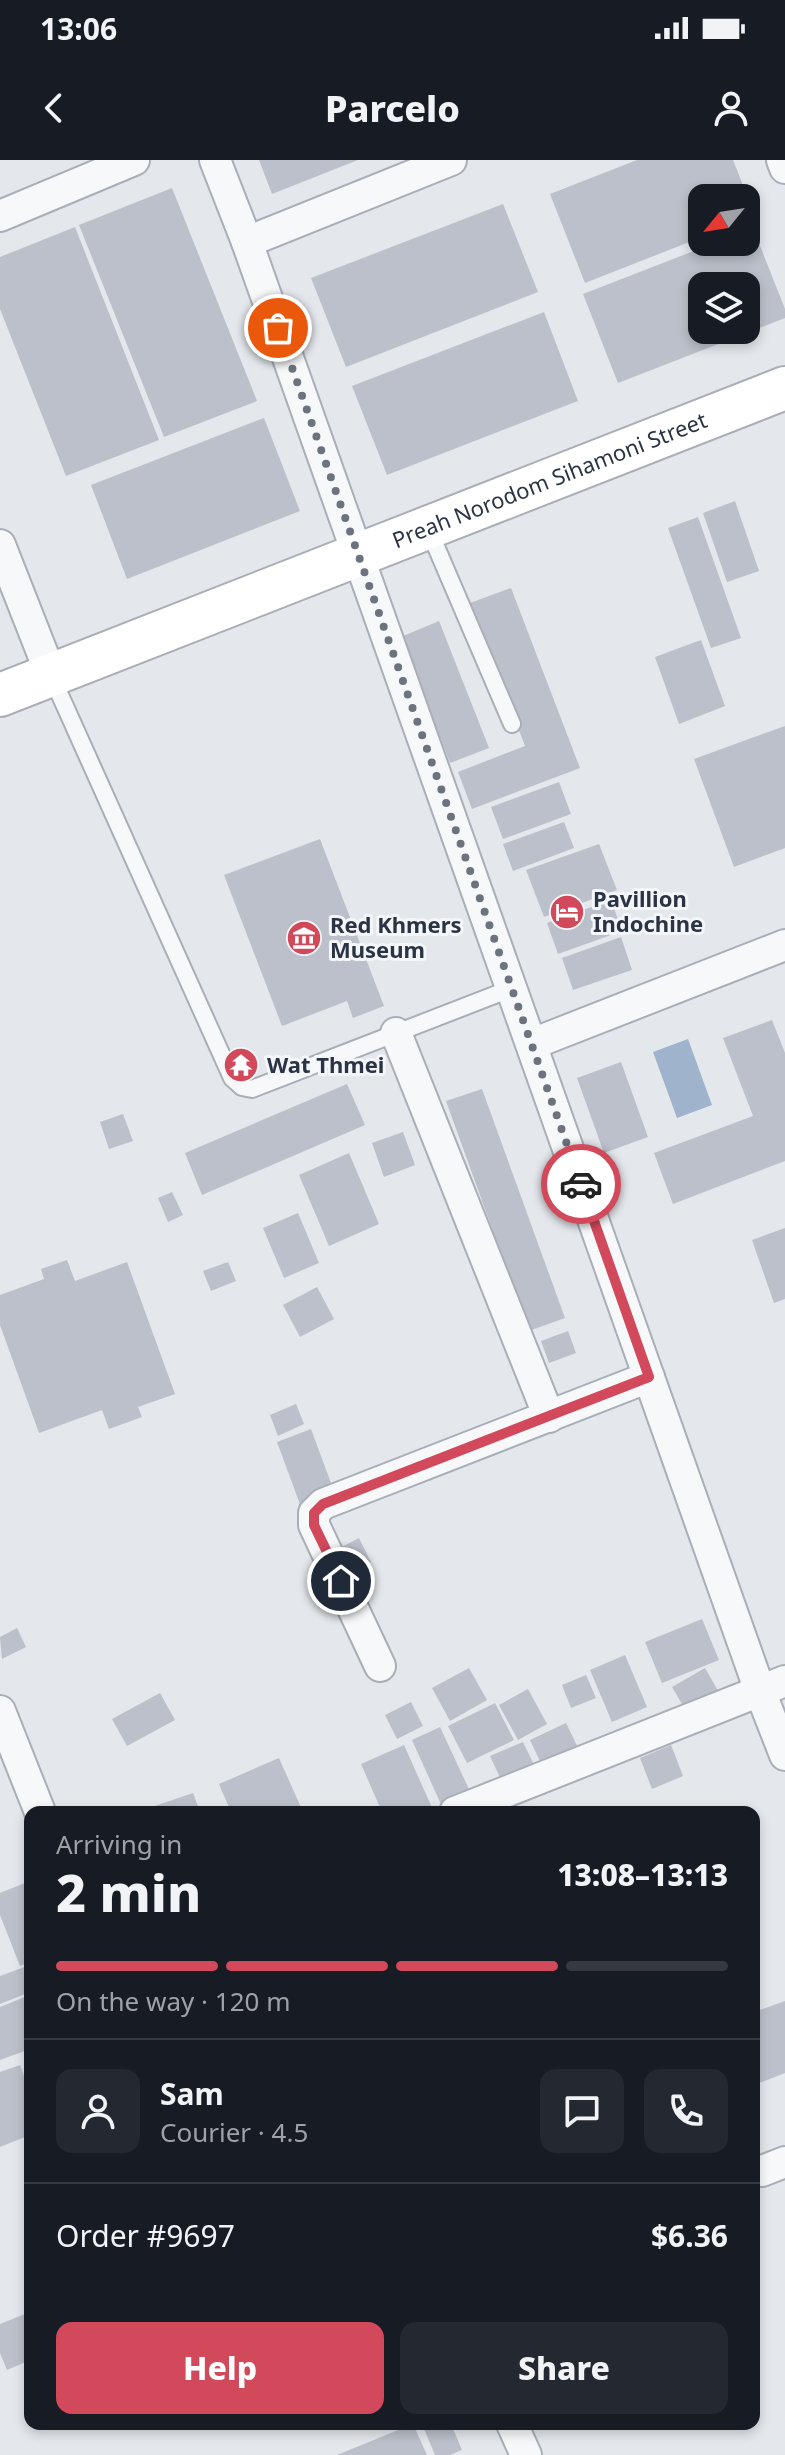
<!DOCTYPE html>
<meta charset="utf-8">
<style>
:root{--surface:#171b24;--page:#242831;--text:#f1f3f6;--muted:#9ea1a6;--line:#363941;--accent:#d1495b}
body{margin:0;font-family:"Noto Sans",sans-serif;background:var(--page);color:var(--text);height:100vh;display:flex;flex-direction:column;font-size:30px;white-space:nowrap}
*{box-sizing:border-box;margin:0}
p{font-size:26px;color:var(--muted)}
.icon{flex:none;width:44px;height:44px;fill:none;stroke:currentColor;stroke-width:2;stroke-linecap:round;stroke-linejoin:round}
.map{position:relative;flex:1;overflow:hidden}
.sheet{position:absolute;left:24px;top:1646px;width:736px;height:624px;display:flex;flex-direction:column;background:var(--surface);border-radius:16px;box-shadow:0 4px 12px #0003}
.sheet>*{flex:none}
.needle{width:52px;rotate:240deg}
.buttons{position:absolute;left:688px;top:24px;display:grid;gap:16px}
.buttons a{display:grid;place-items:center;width:72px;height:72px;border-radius:16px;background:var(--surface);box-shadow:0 4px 12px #0003;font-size:40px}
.pin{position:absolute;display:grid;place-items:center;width:68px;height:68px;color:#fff;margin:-34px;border:4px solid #fff;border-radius:50%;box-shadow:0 2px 8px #0007}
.courier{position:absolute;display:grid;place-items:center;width:80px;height:80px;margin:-40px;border:6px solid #d1495b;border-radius:50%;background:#fff;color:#222;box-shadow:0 2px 10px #0007}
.headline em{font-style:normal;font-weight:800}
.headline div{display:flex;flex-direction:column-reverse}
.headline{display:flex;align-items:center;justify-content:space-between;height:136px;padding:0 32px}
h1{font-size:52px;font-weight:800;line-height:60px}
.bar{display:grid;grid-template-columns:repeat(4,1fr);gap:12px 8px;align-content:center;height:96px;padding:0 32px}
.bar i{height:10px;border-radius:6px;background:var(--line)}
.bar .selected{background:var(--accent)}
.bar p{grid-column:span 4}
.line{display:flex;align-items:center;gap:20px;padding:0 32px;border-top:2px solid var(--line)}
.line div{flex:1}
.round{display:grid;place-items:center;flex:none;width:84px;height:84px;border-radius:16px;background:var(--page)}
.cta{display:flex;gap:16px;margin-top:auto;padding:16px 32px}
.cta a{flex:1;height:92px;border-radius:16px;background:var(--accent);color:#fff;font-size:32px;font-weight:800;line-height:92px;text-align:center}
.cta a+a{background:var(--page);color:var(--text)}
.status{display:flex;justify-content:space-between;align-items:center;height:56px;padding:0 40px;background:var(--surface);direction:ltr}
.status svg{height:22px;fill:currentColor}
header{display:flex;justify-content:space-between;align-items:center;height:104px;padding:0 32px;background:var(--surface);font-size:36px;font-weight:800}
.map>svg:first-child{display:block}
.water{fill:#9fb4cc}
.building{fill:#bbc0ca;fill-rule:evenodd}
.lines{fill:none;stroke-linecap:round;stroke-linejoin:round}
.service-casing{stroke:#a9aeb7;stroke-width:20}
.minor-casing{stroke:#a9aeb7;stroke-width:34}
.secondary-casing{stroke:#a9aeb7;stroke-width:46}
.service{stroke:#f7f8fa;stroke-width:16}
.minor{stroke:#f7f8fa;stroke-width:30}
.secondary{stroke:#fff;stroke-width:42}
.done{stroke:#6c737f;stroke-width:8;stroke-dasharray:0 14.4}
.route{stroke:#d1495b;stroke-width:10}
.labels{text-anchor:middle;stroke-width:6;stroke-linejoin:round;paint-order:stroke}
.street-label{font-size:22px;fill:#2b3445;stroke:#f4f6f9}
.poi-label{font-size:22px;font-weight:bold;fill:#2b3445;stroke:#f4f6f9;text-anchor:start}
</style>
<div class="status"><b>13:06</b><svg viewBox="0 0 49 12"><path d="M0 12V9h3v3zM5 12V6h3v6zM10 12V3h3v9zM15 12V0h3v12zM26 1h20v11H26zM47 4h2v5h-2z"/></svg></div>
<header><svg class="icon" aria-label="back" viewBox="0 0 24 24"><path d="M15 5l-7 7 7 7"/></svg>Parcelo<svg class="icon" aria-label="person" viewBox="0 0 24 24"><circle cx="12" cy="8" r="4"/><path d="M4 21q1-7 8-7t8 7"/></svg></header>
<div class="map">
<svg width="785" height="2295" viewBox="0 0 785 2295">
<rect width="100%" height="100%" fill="#e4e7ec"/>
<path class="water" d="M688,879L712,945L677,958L653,892Z"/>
<g class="building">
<path d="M259,0H358L272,34Z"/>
<path d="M637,0H733L755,56L746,60V38H702V77L585,123L550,34Z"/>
<path d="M172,28L257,241L164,277L79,65Z"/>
<path d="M503,44L538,132L346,207L311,118Z"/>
<path d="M75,67L159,280L66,316L0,149V97Z"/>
<path d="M753,68L785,149V158L618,223L583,134L717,82H746V71ZM702,126H746V170H702Z"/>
<path d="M544,152L578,241L387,315L352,226Z"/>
<path d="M264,258L300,351L127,419L91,325Z"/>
<path d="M735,341L759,411L727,422L703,353Z"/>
<path d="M698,357L741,478L711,488L668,368Z"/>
<path d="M511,428L580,608L472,649L458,612L525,586L470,443Z"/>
<path d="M439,461L489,588L450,603L401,477Z"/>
<path d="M701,480L725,546L679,564L655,497Z"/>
<path d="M785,566V688L734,707L694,599Z"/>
<path d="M559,622L571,654L503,679L491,647Z"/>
<path d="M564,662L574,688L513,711L503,684Z"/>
<path d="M320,679L384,846L353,858L347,841L282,866L224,715Z"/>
<path d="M599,684L617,730L544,757L526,710Z"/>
<path d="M611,740L622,771L558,794L547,763Z"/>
<path d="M621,777L632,810L573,830L562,798Z"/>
<path d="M772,860L785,893V1001L673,1044L654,993L753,956L723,878Z"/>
<path d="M621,902L648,977L604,993L577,918Z"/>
<path d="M347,924L365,965L202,1035L185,993Z"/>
<path d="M482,929L565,1158L529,1171L446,941Z"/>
<path d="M123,954L133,981L109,989L100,962Z"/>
<path d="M403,972L415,1005L384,1017L372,983Z"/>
<path d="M349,993L379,1064L329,1086L299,1015Z"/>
<path d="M172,1032L183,1055L168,1062L158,1038Z"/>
<path d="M298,1053L319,1103L284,1118L263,1068Z"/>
<path d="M785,1068V1139L774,1143L752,1080Z"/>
<path d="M67,1100L75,1121L127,1102L175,1234L138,1247L142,1257L109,1269L102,1250L39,1273L0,1165V1135L44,1119L41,1109Z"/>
<path d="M228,1102L236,1121L211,1131L203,1111Z"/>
<path d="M317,1127L334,1159L300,1177L283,1145Z"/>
<path d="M568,1171L576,1193L549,1203L541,1181Z"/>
<path d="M296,1244L304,1264L278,1276L270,1255Z"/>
<path d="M311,1269L335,1334L301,1347L277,1282Z"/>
<path d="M359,1378L371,1402L345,1416L332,1392Z"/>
<path d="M702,1459L719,1500L662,1523L645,1482Z"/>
<path d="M17,1468L26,1487L2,1499L0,1477Z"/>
<path d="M625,1495L647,1547L612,1562L590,1510Z"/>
<path d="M469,1508L487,1540L450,1561L432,1528Z"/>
<path d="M705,1508L722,1538L689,1556L672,1527Z"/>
<path d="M586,1515L596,1538L571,1548L562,1525Z"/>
<path d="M528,1529L547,1564L518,1580L499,1545Z"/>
<path d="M160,1533L175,1560L127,1586L112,1559Z"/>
<path d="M411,1542L423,1566L397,1579L385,1555Z"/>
<path d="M495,1543L514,1580L467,1603L448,1566Z"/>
<path d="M566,1563L582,1596L546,1614L530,1580Z"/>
<path d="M440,1567L473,1638L444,1651L412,1580Z"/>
<path d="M523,1582L537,1611L504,1626L490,1596Z"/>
<path d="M404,1585L434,1652H382L361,1604Z"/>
<path d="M671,1585L683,1616L652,1629L640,1598Z"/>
<path d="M279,1598L303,1652H231L219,1624Z"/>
<path d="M193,1633L200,1652H147L146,1649Z"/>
<path d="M30,1721V1802L20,1806L0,1755V1733Z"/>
<path d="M30,1805V1832L0,1844V1816Z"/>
<path d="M30,1835V1889L0,1900V1847Z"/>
<path d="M785,1841V1913L754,1925V1852Z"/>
<path d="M20,1905L30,1932V1975L0,1987V1912Z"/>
<path d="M30,2152V2200L7,2210L0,2193V2164Z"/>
<path d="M413,2264L427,2295H337Z"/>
<path d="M422,2264H451L462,2290L450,2295H435Z"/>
</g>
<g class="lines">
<g class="service-casing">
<g id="service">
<path d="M428,368L512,564"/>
<path d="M51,515L232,918L242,927L252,929L510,829"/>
</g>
</g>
<g class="minor-casing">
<g id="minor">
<path d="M215,0L247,82L760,1531L785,1595"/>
<path d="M782,0L785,8"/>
<path d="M0,56L134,0"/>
<path d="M247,82L451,0"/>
<path d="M0,385L51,515"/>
<path d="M396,873L549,1257"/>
<path d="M532,884L785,785"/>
<path d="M380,1506L314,1365V1353L323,1344L649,1217"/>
<path d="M0,1551L40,1652"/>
<path d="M455,1652L785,1521"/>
<path d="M762,2011L785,2002"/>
<path d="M512,2264L526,2295"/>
</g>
</g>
<g class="secondary-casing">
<g id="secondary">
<path id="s1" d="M0,535L785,228"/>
</g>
</g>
<use href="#service" class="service"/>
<use href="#minor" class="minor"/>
<use href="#secondary" class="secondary"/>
</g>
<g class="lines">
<path class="done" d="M278,168L581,1024"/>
<path class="route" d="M341,1421L314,1365V1353L323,1344L649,1217L581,1024"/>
</g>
<defs>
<g id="hotel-disc" transform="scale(1.8)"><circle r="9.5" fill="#d1495b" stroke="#f4f6f9"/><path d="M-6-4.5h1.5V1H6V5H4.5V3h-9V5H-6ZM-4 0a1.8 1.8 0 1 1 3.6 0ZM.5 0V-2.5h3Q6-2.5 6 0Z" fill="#fff"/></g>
<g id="museum-disc" transform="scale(1.8)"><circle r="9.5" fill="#d1495b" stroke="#f4f6f9"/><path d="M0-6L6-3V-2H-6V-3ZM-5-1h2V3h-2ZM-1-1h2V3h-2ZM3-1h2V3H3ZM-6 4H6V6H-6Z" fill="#fff"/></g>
<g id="temple-disc" transform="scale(1.8)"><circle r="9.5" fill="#d1495b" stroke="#f4f6f9"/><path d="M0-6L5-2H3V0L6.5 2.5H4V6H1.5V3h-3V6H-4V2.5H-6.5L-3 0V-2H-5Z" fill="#fff"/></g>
</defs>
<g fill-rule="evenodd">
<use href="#hotel-disc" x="567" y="752"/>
<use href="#museum-disc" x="304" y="778"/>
<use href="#temple-disc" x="241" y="905"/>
</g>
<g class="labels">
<g class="street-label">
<text dy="8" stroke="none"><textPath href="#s1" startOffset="590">Preah Norodom Sihamoni Street</textPath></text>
</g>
<g class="poi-label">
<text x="593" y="747">Pavillion<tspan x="593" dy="25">Indochine</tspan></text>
<text x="330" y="773">Red Khmers<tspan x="330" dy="25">Museum</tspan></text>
<text x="267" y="913">Wat Thmei</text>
</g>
</g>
</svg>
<div class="buttons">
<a><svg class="needle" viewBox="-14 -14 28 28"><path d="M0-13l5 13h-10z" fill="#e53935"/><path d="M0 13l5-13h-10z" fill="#9ea1a6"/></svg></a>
<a><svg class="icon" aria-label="layers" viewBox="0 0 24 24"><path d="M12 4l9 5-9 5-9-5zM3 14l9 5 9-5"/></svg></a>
</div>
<div class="pin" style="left:278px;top:168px;background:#ea580c"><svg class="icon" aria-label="bag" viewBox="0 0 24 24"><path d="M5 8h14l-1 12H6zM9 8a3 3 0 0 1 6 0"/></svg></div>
<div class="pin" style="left:341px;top:1421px;background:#1f2937"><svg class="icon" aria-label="home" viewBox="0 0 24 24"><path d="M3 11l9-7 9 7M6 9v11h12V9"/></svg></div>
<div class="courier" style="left:581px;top:1024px"><svg class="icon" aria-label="car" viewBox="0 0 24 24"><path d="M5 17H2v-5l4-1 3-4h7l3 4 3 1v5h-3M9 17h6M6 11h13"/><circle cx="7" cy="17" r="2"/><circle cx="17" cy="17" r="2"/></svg></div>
<section class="sheet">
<div class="headline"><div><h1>2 min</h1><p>Arriving in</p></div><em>13:08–13:13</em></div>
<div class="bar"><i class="selected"></i><i class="selected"></i><i class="selected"></i><i></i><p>On the way · 120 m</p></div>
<div class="line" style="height:144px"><a class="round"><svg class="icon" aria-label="person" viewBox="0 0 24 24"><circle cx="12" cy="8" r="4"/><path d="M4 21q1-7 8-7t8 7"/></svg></a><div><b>Sam</b><p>Courier · 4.5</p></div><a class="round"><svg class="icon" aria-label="chat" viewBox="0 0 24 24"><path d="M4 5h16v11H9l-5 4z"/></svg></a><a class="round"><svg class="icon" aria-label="phone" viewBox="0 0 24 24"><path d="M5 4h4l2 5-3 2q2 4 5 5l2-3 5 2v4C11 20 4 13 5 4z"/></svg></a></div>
<div class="line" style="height:104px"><div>Order #9697</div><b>$6.36</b></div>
<div class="cta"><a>Help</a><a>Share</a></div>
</section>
</div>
